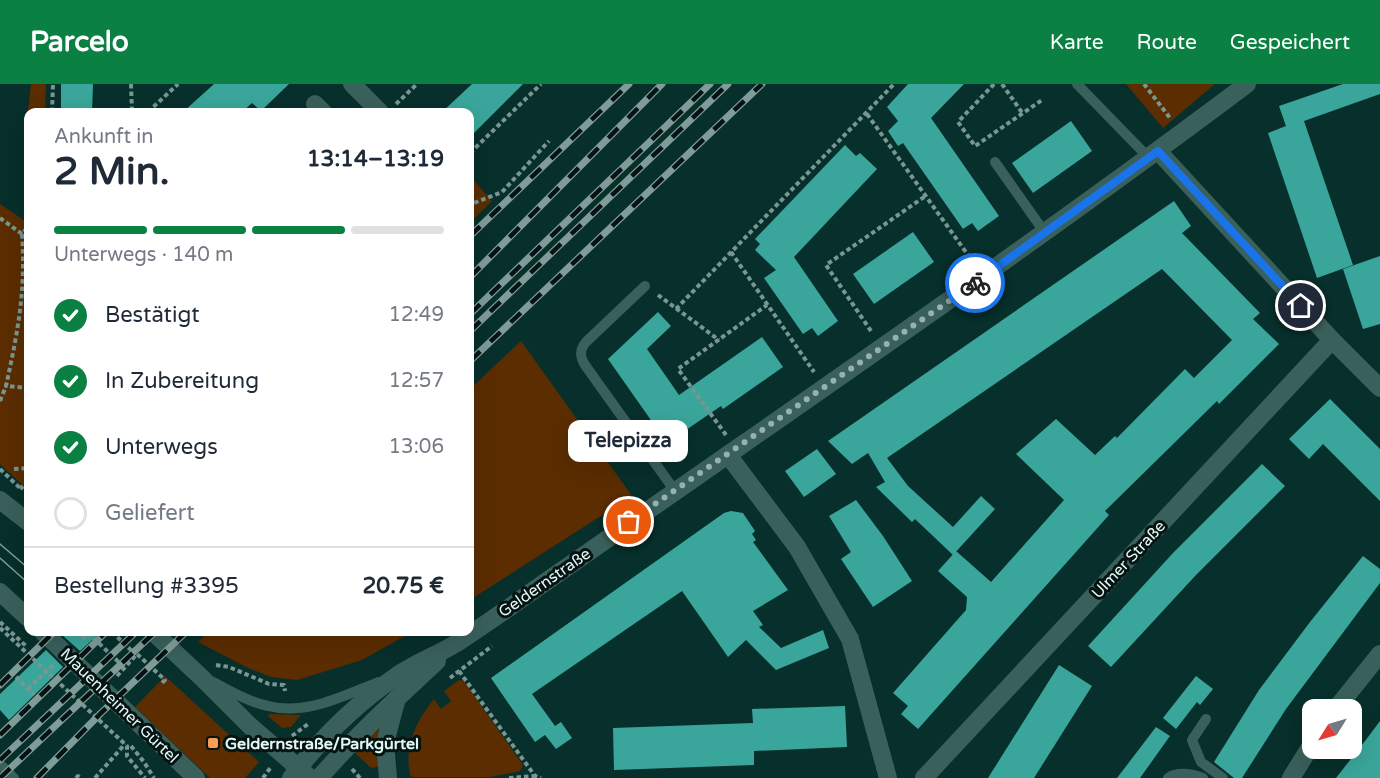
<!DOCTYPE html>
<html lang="de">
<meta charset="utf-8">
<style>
:root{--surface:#fff;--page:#f6f6f7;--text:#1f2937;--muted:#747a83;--line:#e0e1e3;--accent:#0b8043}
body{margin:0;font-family:"Varela Round",sans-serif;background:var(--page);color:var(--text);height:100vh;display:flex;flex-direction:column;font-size:22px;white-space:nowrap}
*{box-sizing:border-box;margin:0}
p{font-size:20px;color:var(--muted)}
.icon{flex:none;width:33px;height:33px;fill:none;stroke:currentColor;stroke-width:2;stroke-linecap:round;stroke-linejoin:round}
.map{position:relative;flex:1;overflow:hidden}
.side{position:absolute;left:24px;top:24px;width:450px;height:528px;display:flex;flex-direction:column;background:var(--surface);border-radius:12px;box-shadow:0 6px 24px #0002}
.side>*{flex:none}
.needle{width:39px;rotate:233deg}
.tools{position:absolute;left:1302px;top:615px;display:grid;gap:12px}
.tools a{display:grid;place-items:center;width:60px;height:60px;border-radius:12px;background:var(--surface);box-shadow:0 6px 24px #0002;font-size:30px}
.pin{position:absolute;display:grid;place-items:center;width:51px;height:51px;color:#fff;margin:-26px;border:3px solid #fff;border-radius:50%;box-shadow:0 2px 6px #0007}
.courier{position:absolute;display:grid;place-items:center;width:60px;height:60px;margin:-30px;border:4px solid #1a73e8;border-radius:50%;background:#fff;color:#222;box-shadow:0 2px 8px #0007}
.bubble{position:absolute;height:42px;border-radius:12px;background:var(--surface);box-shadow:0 6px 24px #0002;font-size:20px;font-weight:700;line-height:42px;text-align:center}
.summary em{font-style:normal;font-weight:700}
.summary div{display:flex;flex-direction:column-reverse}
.summary{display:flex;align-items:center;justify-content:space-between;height:102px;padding:0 30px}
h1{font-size:39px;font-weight:700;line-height:45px}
.bar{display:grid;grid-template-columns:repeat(4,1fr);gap:9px 6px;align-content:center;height:72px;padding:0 30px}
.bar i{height:8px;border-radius:4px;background:var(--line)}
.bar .on{background:var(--accent)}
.bar p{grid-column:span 4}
.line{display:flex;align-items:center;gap:15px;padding:0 30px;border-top:2px solid var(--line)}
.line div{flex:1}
ol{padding:0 30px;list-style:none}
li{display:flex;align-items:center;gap:18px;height:66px}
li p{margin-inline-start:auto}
li .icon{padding:6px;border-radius:50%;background:var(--accent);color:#fff;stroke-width:4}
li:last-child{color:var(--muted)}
li i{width:33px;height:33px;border:3px solid var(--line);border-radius:50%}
header{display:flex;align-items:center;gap:36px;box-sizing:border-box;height:84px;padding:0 30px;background:var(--accent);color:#fff}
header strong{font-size:28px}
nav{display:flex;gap:33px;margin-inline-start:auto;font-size:21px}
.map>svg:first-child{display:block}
.green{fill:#5b2d00}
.building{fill:#3aa69b}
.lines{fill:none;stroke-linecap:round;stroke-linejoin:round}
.path{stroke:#789692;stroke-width:4;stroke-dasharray:4.5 3;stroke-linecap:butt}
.lane{stroke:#3a605b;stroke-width:10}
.street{stroke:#3a605b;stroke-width:18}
.secondary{stroke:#3a605b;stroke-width:18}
.tram{stroke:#7f9c99;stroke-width:1.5}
.rail-casing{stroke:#7f9c99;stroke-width:7}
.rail{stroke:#051412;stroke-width:4.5;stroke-dasharray:14;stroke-linecap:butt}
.done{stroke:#96b2ae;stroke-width:6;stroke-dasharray:0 10.8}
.route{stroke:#1a73e8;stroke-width:8}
.poi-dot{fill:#fc9d53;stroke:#051412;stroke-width:2}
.labels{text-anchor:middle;stroke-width:6;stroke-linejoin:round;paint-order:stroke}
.street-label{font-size:16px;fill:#e3f8f5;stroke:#051412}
.poi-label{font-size:16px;font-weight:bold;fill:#e3f8f5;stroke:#051412;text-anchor:start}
</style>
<header>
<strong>Parcelo</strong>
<nav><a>Karte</a><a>Route</a><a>Gespeichert</a></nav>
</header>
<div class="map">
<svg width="1380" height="694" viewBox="0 0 1380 694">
<rect width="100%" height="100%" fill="#072f2b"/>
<g class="green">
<path d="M31,0H46L45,28H28V60L27,34Z"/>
<path d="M1126,0H1215L1163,44Z"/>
<path d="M470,92L492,117L470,139Z"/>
<path d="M0,120L28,139V406L0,380Z"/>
<path d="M521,257L632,412L470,516V305Z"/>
<path d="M209,548H412L362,576L297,596L271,593L248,584L198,558Z"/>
<path d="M165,592L259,678L245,694H210L135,623Z"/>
<path d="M459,596L464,597L523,681L520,687L490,693H413L410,691C404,662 416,637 434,615L441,625L451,617L444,607Z"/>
<path d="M269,630L301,631L291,643L282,644L268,632Z"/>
<path d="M381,640L378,683L371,684L353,667Z"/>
</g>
<g class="building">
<path d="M61,0H93L92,28H61Z"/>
<path d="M214,0H289L261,27L252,19L242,28H183Z"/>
<path d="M472,0H523L470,53V28H442Z"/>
<path d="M908,0H964L931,34L999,132L978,147L972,139L963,145L903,59L898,62L888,47L898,37L887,23Z"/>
<path d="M1343,0H1380V10L1304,37L1353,181L1317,194L1268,49L1286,42L1279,22Z"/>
<path d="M1071,37L1092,67L1033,109L1012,79Z"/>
<path d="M845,61L856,72L860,69L877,85L794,173L838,237L818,252L812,244L803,250L764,194L776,186L755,166L760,160L755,155Z"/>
<path d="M1174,117L1191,142L1182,149L1260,229L1253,235L1279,260L1219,320L1217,317L1105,427L1109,431L918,645L901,630L908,622L893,609L966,526L967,513L938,487L956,467L991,498L1064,416L1016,370L1056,335L1095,371L1115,352L1117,354L1185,285L1194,294L1232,256L1162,185L887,374L908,402L953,443L981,412L995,425L953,471L915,435L912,438L876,403L885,398L868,369L852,380L828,357Z"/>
<path d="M913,148L934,178L874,220L853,190Z"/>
<path d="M1380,172V240L1363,245L1343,185Z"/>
<path d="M658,228L671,242L647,265L679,311L762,253L783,283L723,325L721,322L667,359L608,275Z"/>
<path d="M1330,315L1380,365V417L1323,360L1309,375L1289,355Z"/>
<path d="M817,365L836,390L804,413L785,387Z"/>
<path d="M1262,380L1285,402L1196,491L1111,583L1088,562L1173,469Z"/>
<path d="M856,416L883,452L912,497L873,523L841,475L851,468L829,432Z"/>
<path d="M731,427L743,429L755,447L752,450L756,456L753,458L788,506L753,527L763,541L759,543L781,564L823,546L829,564L776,586L746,556L728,573L682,507L532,610L555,642L561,638L572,654L556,665L545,651L535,658L491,594L724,429Z"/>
<path d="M1363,472L1380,485V499L1286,625L1242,694H1234L1214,678L1259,606L1310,538Z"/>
<path d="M66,548H101L80,567L62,551Z"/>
<path d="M46,566L63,583L9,636L0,626V610Z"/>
<path d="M1059,581L1092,602L1034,694H988Z"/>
<path d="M1196,592L1213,605L1200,621L1197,618L1176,645L1163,634Z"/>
<path d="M845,622L847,663L754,667V681L614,686L613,644L753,639L752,625Z"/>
<path d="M1380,637V694H1336L1365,657Z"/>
<path d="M1156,643L1170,652L1140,694H1117Z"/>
</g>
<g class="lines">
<g class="path">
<path d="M131,0L132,28"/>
<path d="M994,0L958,38L975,62L1042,16"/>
<path d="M1002,0L1023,30"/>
<path d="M1144,0L1170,34"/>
<path d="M396,20L417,0"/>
<path d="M52,28L53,0"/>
<path d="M148,28L178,0"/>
<path d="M867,30L973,178"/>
<path d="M470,69L541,0"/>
<path d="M470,125L474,119L502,108L549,57"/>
<path d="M0,134L22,150L28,143"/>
<path d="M22,150C26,206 18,247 6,302L28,304"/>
<path d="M731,168L814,288"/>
<path d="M658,211L719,256"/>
<path d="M676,225L894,0"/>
<path d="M871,247L826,181L927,111"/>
<path d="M0,317L6,302"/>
<path d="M726,351L678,285L767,221"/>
<path d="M0,385L21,405"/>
<path d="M14,385L28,384"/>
<path d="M20,402L28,410"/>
<path d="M0,538L26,562"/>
<path d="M0,544L127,662V672L145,694"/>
<path d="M77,548L83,554L89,548"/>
<path d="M112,548L133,568"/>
<path d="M88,549L125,584"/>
<path d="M216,581L229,583L269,600L284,601L285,607"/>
<path d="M459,587L535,692L541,694"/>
<path d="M117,592L137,570L165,596L161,600"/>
<path d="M16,593L34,611"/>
<path d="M450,594L492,562"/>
<path d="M28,605L53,581"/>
<path d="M292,652L308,640"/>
<path d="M131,662L144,678L154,694"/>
<path d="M352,685L360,694"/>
<path d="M76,694L78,692L80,694"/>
<path d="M95,694L125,660"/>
<path d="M263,694L271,683"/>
<path d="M509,694L534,692"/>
</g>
<g class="lane">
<path d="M1077,0L1149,74"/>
<path d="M995,78L1045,149"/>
<path d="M645,202L586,258C579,266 580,273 585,281L675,407"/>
<path d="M213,598C230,607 249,618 268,622C307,632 344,611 379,598"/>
<path d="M1206,635L1192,656L1201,678L1223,694"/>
<path d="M0,680L14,694"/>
<path d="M1168,694C1178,687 1192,690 1203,694"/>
</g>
<g class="street">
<path d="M352,0L380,28"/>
<path d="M315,20L323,28"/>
<path d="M1158,67L1332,256L1380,304"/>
<path d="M728,371L797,463L850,555L888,694"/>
<path d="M1335,626L1380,570"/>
<path d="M924,694L1332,256"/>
<path d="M1291,694L1312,660"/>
</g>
<g class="secondary">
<path d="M0,416L28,438"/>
<path d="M0,508L28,534"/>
<path d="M43,548L196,694"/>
<path d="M153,548L201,593L249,641L310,694"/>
<path d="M291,694C320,655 357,619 398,591C417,578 440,570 460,557C498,532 535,505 573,479C798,321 1026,166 1247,0"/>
<path d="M319,694C356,652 396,615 437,577"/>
<path d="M388,694L385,659L397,614"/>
</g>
<g class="tram">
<path d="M0,460L28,484"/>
<path d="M0,474L28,499"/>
</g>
<g class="rail-casing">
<g id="rail">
<path d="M470,152L629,0"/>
<path d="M470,193L662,0"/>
<path d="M470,230L710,0"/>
<path d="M470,247L728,0"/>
<path d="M470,277L762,0"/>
<path d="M0,601L54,548"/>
<path d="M0,651L106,548"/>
<path d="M0,676L136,548"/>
<path d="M0,694L155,548"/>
<path d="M37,694L101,629L186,548"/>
</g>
</g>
<use href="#rail" class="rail"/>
</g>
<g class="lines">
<path class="done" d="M629,438L975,199"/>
<path class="route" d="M975,199L1158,67L1301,222"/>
</g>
<rect class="poi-dot" x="207" y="653" width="12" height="12" rx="3"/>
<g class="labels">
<g class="street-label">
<text transform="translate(1128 475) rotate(-47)" y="6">Ulmer Straße</text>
<text transform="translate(544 498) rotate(-35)" y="6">Geldernstraße</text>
<text transform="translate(120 621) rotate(44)" y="6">Mauenheimer Gürtel</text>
</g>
<g class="poi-label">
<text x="225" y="665">Geldernstraße/Parkgürtel</text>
</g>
</g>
</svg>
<div class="tools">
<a><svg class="needle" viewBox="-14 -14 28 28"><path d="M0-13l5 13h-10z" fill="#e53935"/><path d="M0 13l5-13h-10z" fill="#747a83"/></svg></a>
</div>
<div class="pin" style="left:629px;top:438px;background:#ea580c"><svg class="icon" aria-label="bag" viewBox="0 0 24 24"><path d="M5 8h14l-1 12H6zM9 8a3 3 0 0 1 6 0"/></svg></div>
<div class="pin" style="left:1301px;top:222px;background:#1f2937"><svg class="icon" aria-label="home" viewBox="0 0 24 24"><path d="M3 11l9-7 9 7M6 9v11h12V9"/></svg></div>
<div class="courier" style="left:975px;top:199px"><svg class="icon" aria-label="bike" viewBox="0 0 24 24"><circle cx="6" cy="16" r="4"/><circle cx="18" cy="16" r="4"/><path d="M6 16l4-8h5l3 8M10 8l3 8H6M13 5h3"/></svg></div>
<div class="bubble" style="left:568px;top:336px;width:120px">Telepizza</div>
<section class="side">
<div class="summary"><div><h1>2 Min.</h1><p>Ankunft in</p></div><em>13:14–13:19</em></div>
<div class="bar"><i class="on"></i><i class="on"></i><i class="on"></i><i></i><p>Unterwegs · 140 m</p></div>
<ol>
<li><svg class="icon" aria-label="check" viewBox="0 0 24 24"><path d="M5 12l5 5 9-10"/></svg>Bestätigt<p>12:49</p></li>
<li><svg class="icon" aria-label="check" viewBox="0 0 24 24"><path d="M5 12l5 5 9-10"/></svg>In Zubereitung<p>12:57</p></li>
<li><svg class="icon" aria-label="check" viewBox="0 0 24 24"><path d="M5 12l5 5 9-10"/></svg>Unterwegs<p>13:06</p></li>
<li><i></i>Geliefert</li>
</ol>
<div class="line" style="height:78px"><div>Bestellung #3395</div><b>20.75 €</b></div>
</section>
</div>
